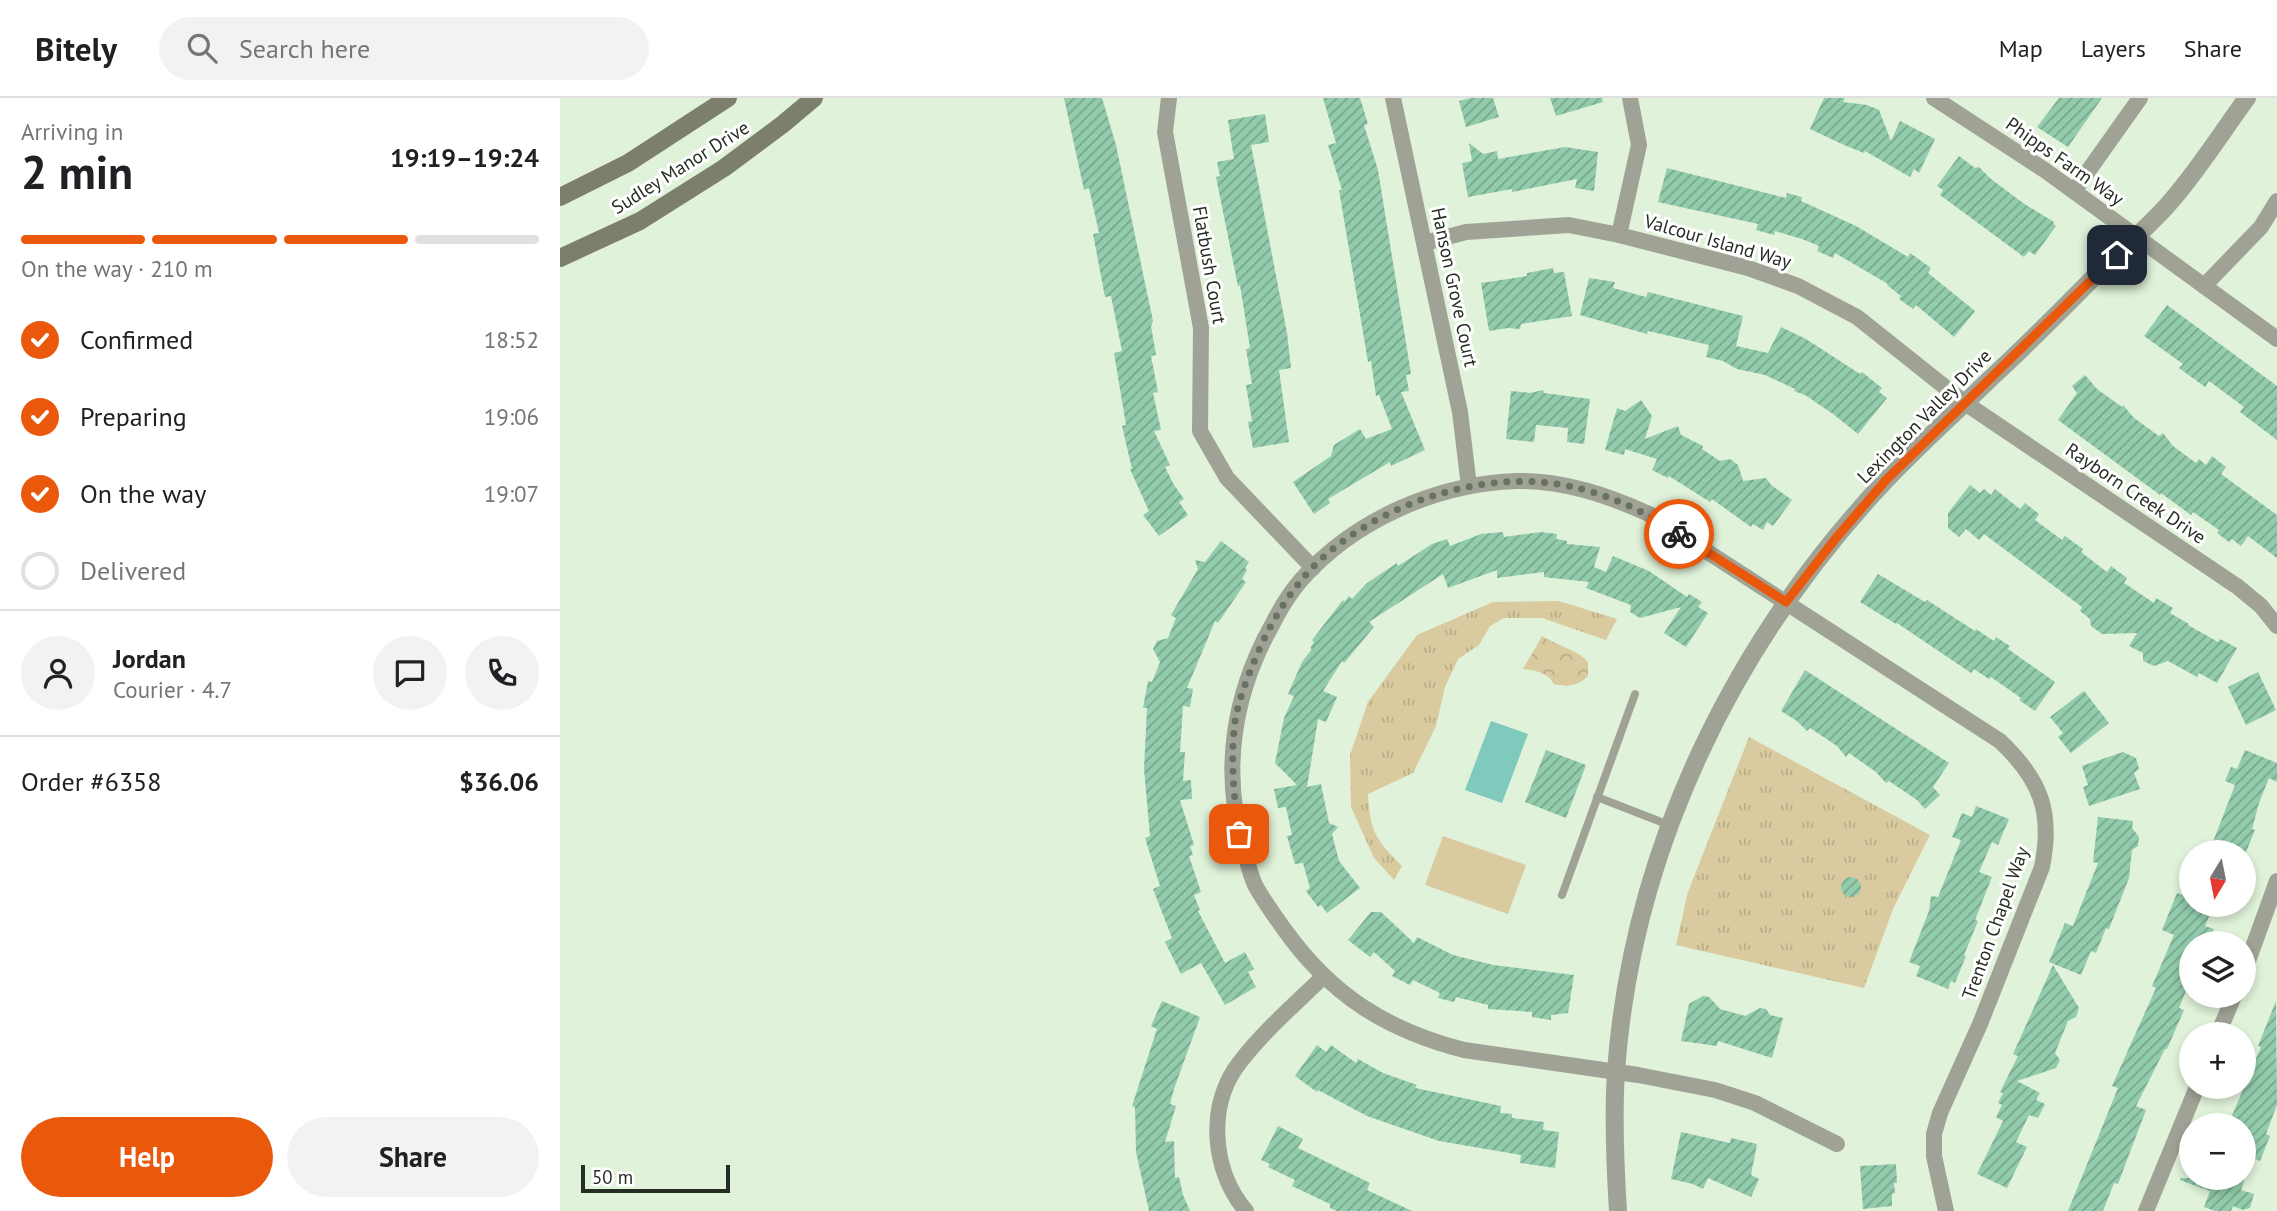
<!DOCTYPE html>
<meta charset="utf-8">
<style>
:root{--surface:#fff;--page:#f2f2f2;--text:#202124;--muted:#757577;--line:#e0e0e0;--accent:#ea580c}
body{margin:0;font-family:"PT Sans",sans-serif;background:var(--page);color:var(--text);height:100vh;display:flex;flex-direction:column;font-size:26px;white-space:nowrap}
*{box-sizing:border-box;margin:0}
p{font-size:23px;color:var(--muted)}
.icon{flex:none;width:38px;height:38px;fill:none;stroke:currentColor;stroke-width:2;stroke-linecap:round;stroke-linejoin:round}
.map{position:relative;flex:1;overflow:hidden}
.drawer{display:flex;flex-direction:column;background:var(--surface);width:560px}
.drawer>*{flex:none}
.needle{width:46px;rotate:190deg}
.tools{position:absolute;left:1619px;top:742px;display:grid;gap:14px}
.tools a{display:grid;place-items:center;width:77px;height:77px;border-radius:50%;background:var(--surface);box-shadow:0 4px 10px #0003;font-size:35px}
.scale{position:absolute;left:21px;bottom:18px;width:149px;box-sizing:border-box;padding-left:7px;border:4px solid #262d24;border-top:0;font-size:19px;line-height:24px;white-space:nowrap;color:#262d24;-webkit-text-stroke:5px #fff;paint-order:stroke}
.pin{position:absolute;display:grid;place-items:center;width:60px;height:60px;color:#fff;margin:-30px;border-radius:14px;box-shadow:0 4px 10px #0006}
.courier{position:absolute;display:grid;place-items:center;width:70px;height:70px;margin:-35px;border:5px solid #ea580c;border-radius:50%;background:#fff;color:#222;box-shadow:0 2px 9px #0007}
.headline em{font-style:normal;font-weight:800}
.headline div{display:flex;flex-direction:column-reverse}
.headline{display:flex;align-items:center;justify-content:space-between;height:119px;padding:0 21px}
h1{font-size:46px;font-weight:800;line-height:52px}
.bar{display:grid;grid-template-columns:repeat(4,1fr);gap:10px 7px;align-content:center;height:84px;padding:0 21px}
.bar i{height:9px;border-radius:5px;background:var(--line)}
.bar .active{background:var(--accent)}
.bar p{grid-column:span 4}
.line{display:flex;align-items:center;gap:18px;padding:0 21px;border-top:2px solid var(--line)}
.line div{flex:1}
.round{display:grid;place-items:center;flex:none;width:74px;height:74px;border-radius:37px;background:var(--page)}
ol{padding:0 21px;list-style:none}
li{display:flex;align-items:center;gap:21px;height:77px}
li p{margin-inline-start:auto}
li .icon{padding:7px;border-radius:50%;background:var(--accent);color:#fff;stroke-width:4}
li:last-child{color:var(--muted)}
li i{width:38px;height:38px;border:4px solid var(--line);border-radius:50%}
.cta{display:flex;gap:14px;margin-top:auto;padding:14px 21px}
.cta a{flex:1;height:80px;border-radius:42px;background:var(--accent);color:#fff;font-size:28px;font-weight:800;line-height:80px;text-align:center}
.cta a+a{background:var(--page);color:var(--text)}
header{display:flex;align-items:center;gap:42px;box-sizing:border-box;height:98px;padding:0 35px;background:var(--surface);border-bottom:2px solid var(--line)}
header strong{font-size:33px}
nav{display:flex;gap:38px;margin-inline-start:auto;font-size:24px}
.search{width:490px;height:63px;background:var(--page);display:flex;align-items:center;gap:18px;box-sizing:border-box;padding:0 24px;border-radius:38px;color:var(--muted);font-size:26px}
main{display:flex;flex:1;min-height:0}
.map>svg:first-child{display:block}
.grass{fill:url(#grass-tufts)}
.park{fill:url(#park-crowns)}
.pitch{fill:#d9ca9f}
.water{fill:#7fc9bd}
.building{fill:url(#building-hatch)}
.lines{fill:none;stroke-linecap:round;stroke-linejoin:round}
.service{stroke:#a1a296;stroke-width:8}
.minor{stroke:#a1a296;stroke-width:16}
.tertiary{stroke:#a1a296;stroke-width:18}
.secondary{stroke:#7c7f6e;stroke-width:18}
.done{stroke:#677263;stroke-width:7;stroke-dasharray:0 12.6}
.route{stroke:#ea580c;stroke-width:9}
.labels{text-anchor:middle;stroke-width:6;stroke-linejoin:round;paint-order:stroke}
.street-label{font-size:19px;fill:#262d24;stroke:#fff}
</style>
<header>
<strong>Bitely</strong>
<div class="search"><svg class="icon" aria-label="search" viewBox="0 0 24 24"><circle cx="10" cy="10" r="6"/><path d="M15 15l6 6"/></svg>Search here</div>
<nav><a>Map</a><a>Layers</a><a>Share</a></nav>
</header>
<main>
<section class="drawer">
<div class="headline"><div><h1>2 min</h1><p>Arriving in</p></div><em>19:19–19:24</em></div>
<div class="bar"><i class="active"></i><i class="active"></i><i class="active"></i><i></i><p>On the way · 210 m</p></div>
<ol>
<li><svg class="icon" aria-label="check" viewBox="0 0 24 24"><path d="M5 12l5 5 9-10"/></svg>Confirmed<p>18:52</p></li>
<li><svg class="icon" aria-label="check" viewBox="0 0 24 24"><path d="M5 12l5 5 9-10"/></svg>Preparing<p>19:06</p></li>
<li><svg class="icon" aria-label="check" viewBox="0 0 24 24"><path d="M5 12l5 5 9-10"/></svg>On the way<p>19:07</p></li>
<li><i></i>Delivered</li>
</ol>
<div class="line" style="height:126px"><a class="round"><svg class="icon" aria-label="person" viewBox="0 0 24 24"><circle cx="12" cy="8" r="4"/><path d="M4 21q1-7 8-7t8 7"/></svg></a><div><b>Jordan</b><p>Courier · 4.7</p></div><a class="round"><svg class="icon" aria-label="chat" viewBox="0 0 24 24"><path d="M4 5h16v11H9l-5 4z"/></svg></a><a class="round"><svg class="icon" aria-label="phone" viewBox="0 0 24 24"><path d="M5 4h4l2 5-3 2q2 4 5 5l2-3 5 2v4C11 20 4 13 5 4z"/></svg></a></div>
<div class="line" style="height:91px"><div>Order #6358</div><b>$36.06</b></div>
<div class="cta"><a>Help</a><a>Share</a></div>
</section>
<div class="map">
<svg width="1717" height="1113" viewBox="0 0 1717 1113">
<defs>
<pattern id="grass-tufts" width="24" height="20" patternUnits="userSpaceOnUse" patternTransform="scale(1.75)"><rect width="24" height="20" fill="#d9ca9f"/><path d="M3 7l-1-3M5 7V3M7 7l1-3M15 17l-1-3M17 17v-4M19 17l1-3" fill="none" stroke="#baae89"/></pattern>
<pattern id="park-crowns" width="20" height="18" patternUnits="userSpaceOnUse" patternTransform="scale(1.75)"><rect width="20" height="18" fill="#d9ca9f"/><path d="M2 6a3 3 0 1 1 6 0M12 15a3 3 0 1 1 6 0" fill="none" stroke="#baae89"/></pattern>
<pattern id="building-hatch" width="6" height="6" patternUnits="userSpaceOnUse" patternTransform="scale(1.75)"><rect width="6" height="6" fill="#92ccac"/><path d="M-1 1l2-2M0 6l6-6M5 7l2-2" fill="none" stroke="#77a68c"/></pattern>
</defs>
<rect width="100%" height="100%" fill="#e0f2d9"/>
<g class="grass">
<path d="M999,503L1057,521L1046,542L982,520H944L930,528L919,547L898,561L885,589L876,628L853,675L808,696C810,734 816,742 842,768L834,782L814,760L791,709L790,657L808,604L857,537L933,504Z"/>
<path d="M1189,639L1370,737L1333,811L1304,890L1116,847L1128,794Z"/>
</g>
<path class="park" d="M982,538C998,548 1016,551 1028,564V578C1017,588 1009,589 994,586C988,575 975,572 963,571Z"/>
<path class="pitch" d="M883,738L966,767L948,816L865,787Z"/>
<path class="water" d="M931,623L968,636L942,705L905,692Z"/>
<g class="building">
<path d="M504,0H542L556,47L593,223L591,228L596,257L591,258L598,294L593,295L601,332L594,333L610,367L605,369L614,387L624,401L619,404L628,417L599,438L583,417L589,413L570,371H572L562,328L566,327L554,255L562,253L551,198L545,199L533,136L539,135L529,90L524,92Z"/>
<path d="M763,0H800L808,26L804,27L818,72L851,276L846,277L849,293L841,294L865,352L831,368L830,364L768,401L770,405L754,416L733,384L771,358L774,347L800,331L806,341L832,331L819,297L816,298L811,263L808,264L779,92H782L768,47L776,45Z"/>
<path d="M911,0H933L939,19L906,29L899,3Z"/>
<path d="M990,0H1042L1043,4L996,18Z"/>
<path d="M1264,0H1285L1283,4L1307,7L1319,12L1331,43L1340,23L1375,41L1359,75L1354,71L1350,79L1305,53L1304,55L1284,47L1250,31Z"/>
<path d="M1499,0H1542L1508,49L1477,29Z"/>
<path d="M705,16L709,44L691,47L727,235L731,270L719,272L729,344L693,350L688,324L692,323L686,287L692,286L686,251L690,250L680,187L678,188L656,79L660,78L657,64L674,61L668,22Z"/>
<path d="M909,45L923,56L937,53L938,61L1005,49L1038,54L1034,93L1015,90L1017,81L952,94V91L908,99L902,65L912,63Z"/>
<path d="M1399,58L1415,70L1419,69L1431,81L1463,105L1494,124L1493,126L1496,128L1475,157L1469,153L1464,159L1380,97L1383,92L1377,88Z"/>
<path d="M1107,70L1226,100L1227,95L1242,99L1241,103L1296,128L1348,159L1350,155L1371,170L1368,175L1415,213L1394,239L1356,207L1353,211L1339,201L1341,198L1327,187L1328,186L1275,155L1273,160L1257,153L1259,148L1242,141L1215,133L1214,137L1196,132L1198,126L1098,104Z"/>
<path d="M993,170L994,175L1004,174L1012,218L961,226L960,231L948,230L929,233L921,185L967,178V175Z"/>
<path d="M1029,180L1055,184L1053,190L1086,199L1088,194L1183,218L1176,248L1208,255L1221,229L1246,241L1300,276L1302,274L1322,290L1319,294L1327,300L1298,336L1273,316L1245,297L1234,293L1235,291L1205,277L1177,271L1163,263L1146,259L1149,247L1088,233L1087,236L1020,217Z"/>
<path d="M1607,207L1717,288V342L1680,314L1684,309L1649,283L1645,289L1619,270L1623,266L1584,238Z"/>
<path d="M1525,277L1537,291L1562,309L1563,307L1574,320L1599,338L1603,335L1613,348L1636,365L1639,361L1646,367L1652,358L1666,369L1661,376L1717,417V460L1688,438L1681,448L1672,441L1669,444L1657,435L1659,432L1633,414L1631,417L1601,395L1600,397L1498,322L1517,295L1512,288Z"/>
<path d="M983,292L984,295L1030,301L1024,346L1007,344L1008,330L976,327L974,344L946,341L951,293L970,295Z"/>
<path d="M1081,302L1092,318L1085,341L1118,328L1121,337L1143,348L1142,351L1160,363L1170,361L1178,367L1183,383L1206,380L1211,387L1232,402L1213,428L1207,424L1203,432L1193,426L1191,429L1152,401L1150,404L1109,378L1108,380L1092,372L1097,361L1065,351L1064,357L1045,352L1057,310L1065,313Z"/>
<path d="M1410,387L1420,395L1424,391L1431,397L1435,391L1460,411L1465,405L1479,416L1475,422L1502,442L1505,438L1523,451L1521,454L1547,474L1551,468L1567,480L1564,485L1594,505L1596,500L1613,510L1610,515L1629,526L1628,527L1658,544L1660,541L1677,550L1657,585L1639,575L1637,579L1608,563L1594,568L1583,563V555L1569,548L1577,535L1542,536L1531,528L1530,521L1520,513L1522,509L1424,436L1419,442L1406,431L1399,439L1388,430V415Z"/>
<path d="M943,434L944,439L981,434L997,436L996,441L1007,443V446L1040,449L1034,469L1046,474L1053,458L1089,473L1127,499L1129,496L1142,504L1138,509L1148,515L1126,549L1104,535L1121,509L1080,520L1070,514L1071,507L1026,490L1029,484L984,479V474L937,480V472L888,490L883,476L809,524L814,529L784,565L782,563L763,593L777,599L766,624L758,621L747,689L761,686L769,725L778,729L772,736L779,763L800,790L767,815L761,807L758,809L746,793L750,790L743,765L735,766L727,738L732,737L726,709L718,710L714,691L737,687L715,665L724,620L734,598L728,596L742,564L752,551L750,550L754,544L752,542L783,502L784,504L789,498L792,501L807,485L837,465L838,468L872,446L887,441L890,448L921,436Z"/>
<path d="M661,443L689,464L685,470L687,472L682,481L686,484L658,525L655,523L627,590L633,591L630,609L623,608L620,654H625L623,683L631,682L632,701L620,702L634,747L630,748L633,757L629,758L641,794L634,797L640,812L638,813L665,865L685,854L694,871L688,874L696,889L665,907L641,865L621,876L605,844L612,840L593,791L600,788L585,740L590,738L584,671L587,610H583L588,583L592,584L600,564L593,551L597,543L608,540L616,520L611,517L638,471L635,462L645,464Z"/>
<path d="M1318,476L1365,504L1367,502L1415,533L1416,531L1434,543L1436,539L1450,548L1448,551L1495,584L1475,613L1459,602L1461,600L1431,579L1429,581L1414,571L1411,575L1337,525L1336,526L1300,504Z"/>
<path d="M1245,572L1389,665L1373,689L1380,697L1365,711L1357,702L1329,683L1326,685L1316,674L1289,655L1286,659L1277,648L1250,630L1247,633L1237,623L1221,613Z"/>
<path d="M1698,574L1716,612L1686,627L1668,589Z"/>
<path d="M1524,593L1549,625L1511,655L1498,639L1503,635L1490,619Z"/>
<path d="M986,652L1026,667L1006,720L965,704Z"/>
<path d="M1685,652L1717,665V684L1709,680L1699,705L1692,731L1695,732L1686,754H1649L1675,687L1665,683L1671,669L1677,671Z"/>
<path d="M1563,654L1576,660L1579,671L1574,675L1580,691L1529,708L1523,689L1528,687L1522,668Z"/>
<path d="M1416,708L1449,721L1438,747L1432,744L1419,774L1432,779L1415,822L1418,823L1404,857L1406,858L1395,885L1391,883L1388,891L1356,878L1360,868L1349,864L1369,813L1371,798L1378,799L1401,742L1392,739L1402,715L1412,719Z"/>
<path d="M1538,719L1573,723L1572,730L1579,739L1578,748L1572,752L1569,780L1549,831L1546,830L1536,855L1531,853L1521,877L1489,864L1505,825L1513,828L1538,765L1533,764Z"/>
<circle cx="1291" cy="789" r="10"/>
<path d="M1617,795L1631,800V807H1654L1645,828L1654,831L1648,845H1631V881L1619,910L1624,912L1607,951H1605L1576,1008L1586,1012L1558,1086L1554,1085L1543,1113H1508L1558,990L1552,988L1596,890L1592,888L1614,837L1602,832Z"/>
<path d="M811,814H821L854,845L857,839L893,857L933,867L1014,877L1008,915L991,917V922L972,919V914L928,911V907L896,899L894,904L878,900L880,895L853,882L850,887L832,878L835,873L814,854L810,859L788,842Z"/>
<path d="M1493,867L1519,910L1516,919L1508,923L1495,955L1500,962L1496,970L1457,983L1480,995L1476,1002L1485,1006L1478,1020L1469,1017L1456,1044L1467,1049L1447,1090L1417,1076L1443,1023L1436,1019L1442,1007L1438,1005L1443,995L1440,994L1458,958L1453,956Z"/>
<path d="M1143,898L1149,899L1160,911L1185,918L1200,910L1206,911L1210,917L1223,920L1212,960L1158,943L1157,948L1121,943L1129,906Z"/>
<path d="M602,903L640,919L614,991L610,1006L616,1008L605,1044L614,1043L615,1080L619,1079L623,1097L630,1113H589L576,1054L575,1009L572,1008L597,931L591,928Z"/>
<path d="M1716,903L1717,1007L1706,1036L1710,1038L1700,1063L1684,1057V1027H1668L1701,949L1698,948Z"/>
<path d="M757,947L766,954L771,947L796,965L798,961L823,975L857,987L855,990L941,1008L940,1015L952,1016V1020L984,1024L983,1032L999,1034L995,1070L960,1065L961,1057L879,1043L807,1018L758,992L757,994L735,978Z"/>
<path d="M718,1028L743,1041L738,1050L810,1085L807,1092L852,1113H777L770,1110V1106L732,1088L735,1082L708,1069L710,1066L701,1062Z"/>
<path d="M1121,1034L1170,1045L1171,1040L1197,1046L1191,1077L1199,1081L1191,1099L1148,1080L1143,1091L1133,1086L1111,1081Z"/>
<path d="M1336,1066L1337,1085H1334L1335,1095L1332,1096V1108L1303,1111L1300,1068Z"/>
<path d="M1620,1080H1685L1681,1092L1694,1096L1690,1110L1683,1112L1673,1108L1671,1113H1655L1644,1109L1650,1093L1620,1082Z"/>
</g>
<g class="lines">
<g class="service">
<path d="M1037,699L1109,727"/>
<path d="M1002,797L1075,596"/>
</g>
<g class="minor">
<path d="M609,0L605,34L641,230L640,333L667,380L753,470"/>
<path d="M833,0L900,314L909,388"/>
<path d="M1374,0L1486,73L1717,241"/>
<path d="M1514,93L1580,0"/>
<path d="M1059,137L1079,47L1070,0"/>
<path d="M865,145L906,134L1009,127L1059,137L1188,170L1238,188L1297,219L1405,305L1678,489L1701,508L1717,528"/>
<path d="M1644,188L1701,129L1717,103"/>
<path d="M1684,874L1717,783"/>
<path d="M1658,936L1674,898"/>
<path d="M1277,1046L1195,1005L1155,992L1078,977L904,952C826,932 771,897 724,831C714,817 703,802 695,787C690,776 687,763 684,751C661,674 673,597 712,527C720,511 729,496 741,482C794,422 876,386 956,383C1003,382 1047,397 1089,416L1440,643C1481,682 1493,714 1482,769L1420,926L1380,1015L1374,1036V1058L1386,1113"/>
<path d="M686,1113C652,1073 646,1007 680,964C704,933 735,906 763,879"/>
<path d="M1586,1113L1637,989"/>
</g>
<path class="tertiary" d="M1058,1113C1055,1066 1053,1020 1056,973C1072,751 1174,544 1325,383C1359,347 1396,314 1431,280C1470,244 1507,206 1545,168C1567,146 1592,126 1612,102C1639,71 1662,34 1687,0"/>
<g class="secondary">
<path d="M0,99L68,65L168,0"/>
<path d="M0,160L80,123L164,70L223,26L254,0"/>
</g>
</g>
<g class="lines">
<path class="done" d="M679,736C674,698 670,662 675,624C678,604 686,583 694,564C705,536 720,509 739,485C794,415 909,372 997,386C1042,393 1081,411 1119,436"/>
<path class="route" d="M1119,436L1226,504L1276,440L1326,382L1557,157"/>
</g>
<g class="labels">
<g class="street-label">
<text transform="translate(1505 63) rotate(35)" y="7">Phipps Farm Way</text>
<text transform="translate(120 69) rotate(-32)" y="7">Sudley Manor Drive</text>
<text transform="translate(1158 143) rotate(16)" y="7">Valcour Island Way</text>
<text transform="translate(650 167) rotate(80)" y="7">Flatbush Court</text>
<text transform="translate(895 189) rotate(78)" y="7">Hanson Grove Court</text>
<text transform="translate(1364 318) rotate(-45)" y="7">Lexington Valley Drive</text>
<text transform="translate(1576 395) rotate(34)" y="7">Rayborn Creek Drive</text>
<text transform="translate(1435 825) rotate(-70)" y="7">Trenton Chapel Way</text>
</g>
</g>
</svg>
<div class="tools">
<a><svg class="needle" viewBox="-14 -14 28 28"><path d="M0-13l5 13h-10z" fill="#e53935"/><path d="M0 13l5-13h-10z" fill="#757577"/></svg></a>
<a><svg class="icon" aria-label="layers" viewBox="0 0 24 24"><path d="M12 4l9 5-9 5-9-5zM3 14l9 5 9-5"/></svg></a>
<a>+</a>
<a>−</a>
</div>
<div class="scale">50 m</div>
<div class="pin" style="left:679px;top:736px;background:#ea580c"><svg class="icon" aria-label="bag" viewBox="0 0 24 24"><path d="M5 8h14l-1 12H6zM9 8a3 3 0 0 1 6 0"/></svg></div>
<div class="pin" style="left:1557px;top:157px;background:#1f2937"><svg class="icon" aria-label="home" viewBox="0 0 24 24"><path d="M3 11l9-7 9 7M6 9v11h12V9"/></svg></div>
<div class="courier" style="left:1119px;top:436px"><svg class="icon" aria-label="bike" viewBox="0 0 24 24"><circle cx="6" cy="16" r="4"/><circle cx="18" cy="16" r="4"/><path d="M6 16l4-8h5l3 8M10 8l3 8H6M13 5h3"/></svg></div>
</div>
</main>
